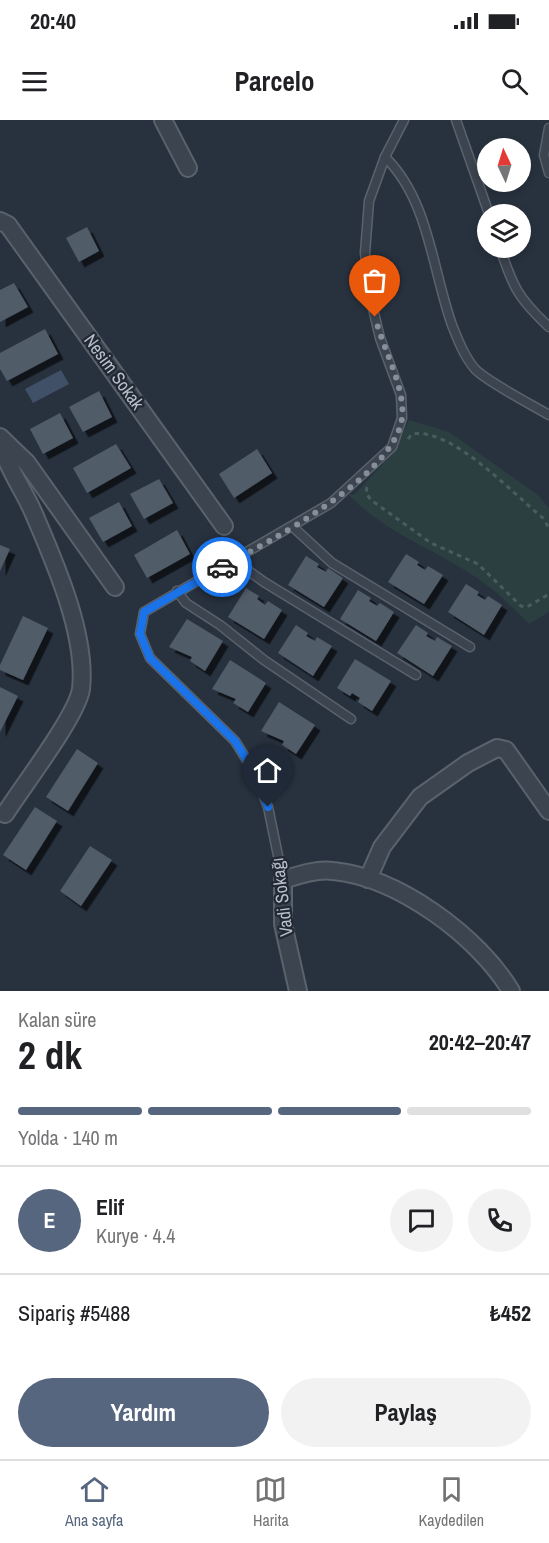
<!DOCTYPE html>
<html lang="tr">
<meta charset="utf-8">
<style>
:root{--surface:#fff;--page:#f2f2f2;--text:#202124;--muted:#757577;--line:#e0e0e0;--accent:#56667f}
body{margin:0;font-family:"Archivo Narrow",sans-serif;background:var(--page);color:var(--text);height:100vh;display:flex;flex-direction:column;font-size:22px;white-space:nowrap}
*{box-sizing:border-box;margin:0}
p{font-size:20px;color:var(--muted)}
.icon{flex:none;width:33px;height:33px;fill:none;stroke:currentColor;stroke-width:2;stroke-linecap:round;stroke-linejoin:round}
.map{position:relative;height:871px;overflow:hidden}
.details{display:flex;flex-direction:column;background:var(--surface);flex:1}
.details>*{flex:none}
.needle{width:39px;rotate:356deg}
.fabs{position:absolute;left:477px;top:18px;display:grid;gap:12px}
.fabs a{display:grid;place-items:center;width:54px;height:54px;border-radius:50%;background:var(--surface);box-shadow:0 3px 9px #0003;font-size:30px}
.pin{position:absolute;display:grid;place-items:center;width:51px;height:51px;color:#fff;margin:-62px -26px;border-radius:50% 50% 50% 0;rotate:-45deg;box-shadow:0 0 6px #0007}
.pin .icon{rotate:45deg}
.courier{position:absolute;display:grid;place-items:center;width:60px;height:60px;margin:-30px;border:4px solid #1a73e8;border-radius:50%;background:#fff;color:#222;box-shadow:0 2px 8px #0007}
.overview em{font-style:normal;font-weight:700}
.overview div{display:flex;flex-direction:column-reverse}
.overview{display:flex;align-items:center;justify-content:space-between;height:102px;padding:0 18px}
h1{font-size:39px;font-weight:700;line-height:45px}
.bar{display:grid;grid-template-columns:repeat(4,1fr);gap:9px 6px;align-content:center;height:72px;padding:0 18px}
.bar i{height:8px;border-radius:4px;background:var(--line)}
.bar .current{background:var(--accent)}
.bar p{grid-column:span 4}
.line{display:flex;align-items:center;gap:15px;padding:0 18px;border-top:2px solid var(--line)}
.line div{flex:1}
.round{display:grid;place-items:center;flex:none;width:63px;height:63px;border-radius:32px;background:var(--page)}
.action{display:flex;gap:12px;margin-top:auto;padding:12px 18px}
.action a{flex:1;height:69px;border-radius:36px;background:var(--accent);color:#fff;font-size:24px;font-weight:700;line-height:69px;text-align:center}
.action a+a{background:var(--page);color:var(--text)}
.status{display:flex;justify-content:space-between;align-items:center;height:42px;padding:0 30px;background:var(--surface);direction:ltr}
.status svg{height:16px;fill:currentColor}
header{display:flex;justify-content:space-between;align-items:center;height:78px;padding:0 18px;background:var(--surface);font-size:27px;font-weight:700}
.tab-bar{display:flex;justify-content:space-around;align-items:center;height:84px;border-top:2px solid var(--line);background:var(--surface);font-size:16px;color:var(--muted)}
.tab-bar a{display:grid;justify-items:center;gap:3px}
.tab-bar .current{color:var(--accent)}
.map>svg:first-child{display:block}
.green{fill:#2b3f41}
.water{fill:#405066}
.building{fill:#515b69;filter:url(#shadow)}
.lines{fill:none;stroke-linecap:round;stroke-linejoin:round}
.lane-casing{stroke:#5a626c;stroke-width:11}
.street-casing{stroke:#5a626c;stroke-width:20}
.path{stroke:#4a5c5f;stroke-width:3;stroke-dasharray:4.5 4.5;stroke-linecap:butt}
.lane{stroke:#3c444f;stroke-width:8}
.street{stroke:#3c444f;stroke-width:16}
.done{stroke:#868e99;stroke-width:6;stroke-dasharray:0 10.8}
.route{stroke:#1a73e8;stroke-width:8}
.labels{text-anchor:middle;stroke-width:4.5;stroke-linejoin:round;paint-order:stroke}
.street-label{font-size:18px;fill:#b8bfc9;stroke:#212934}
</style>
<div class="status"><b>20:40</b><svg viewBox="0 0 49 12"><path d="M0 12V9h3v3zM5 12V6h3v6zM10 12V3h3v9zM15 12V0h3v12zM26 1h20v11H26zM47 4h2v5h-2z"/></svg></div>
<header><svg class="icon" aria-label="menu" viewBox="0 0 24 24"><path d="M4 6h16M4 12h16M4 18h16"/></svg>Parcelo<svg class="icon" aria-label="search" viewBox="0 0 24 24"><circle cx="10" cy="10" r="6"/><path d="M15 15l6 6"/></svg></header>
<div class="map">
<svg width="549" height="871" viewBox="0 0 549 871">
<defs>
<filter id="shadow"><feDropShadow dx="5.5" dy="5.5" stdDeviation="0" flood-color="#0009"/></filter>
</defs>
<rect width="100%" height="100%" fill="#28323f"/>
<path class="green" d="M409,300L449,312L538,375L549,388V492L529,504C516,491 503,477 488,466C444,432 388,416 349,375L355,374L395,331Z"/>
<path class="water" d="M61,250L69,264L33,283L25,269Z"/>
<g class="building">
<path d="M87,107L99,131L79,142L66,118Z"/>
<path d="M14,163L28,187L0,202V170Z"/>
<path d="M45,209L58,234L7,261L0,249V233Z"/>
<path d="M99,271L112,297L83,312L69,287Z"/>
<path d="M60,293L73,318L43,334L30,309Z"/>
<path d="M116,324L131,348L87,373L73,348Z"/>
<path d="M257,329L272,353L234,378L219,354Z"/>
<path d="M159,359L173,383L144,399L130,374Z"/>
<path d="M119,382L132,406L103,422L89,398Z"/>
<path d="M177,410L190,434L147,458L134,435Z"/>
<path d="M0,425L10,429L0,451Z"/>
<path d="M406,434L419,442L417,445L425,450L428,446L443,455L424,484L388,462Z"/>
<path d="M306,436L319,444L317,447L326,452L328,448L343,458L324,487L288,465Z"/>
<path d="M466,464L479,472L477,475L485,480L488,476L502,485L484,515L448,492Z"/>
<path d="M246,468L259,476L257,479L265,485L268,481L282,490L264,519L228,497Z"/>
<path d="M358,470L371,478L369,481L377,486L380,483L394,492L376,521L340,499Z"/>
<path d="M23,496L48,508L23,560L0,550V545Z"/>
<path d="M187,499L223,521L205,551L190,541L192,537L169,527Z"/>
<path d="M296,505L308,513L306,516L315,521L317,517L332,526L313,556L278,533Z"/>
<path d="M416,505L428,513L426,516L435,521L437,517L452,526L433,556L397,533Z"/>
<path d="M355,539L391,561L372,591L358,582L360,578L352,573L350,576L337,568Z"/>
<path d="M230,540L266,563L248,592L233,583L236,579L212,569Z"/>
<path d="M0,567L18,576L0,612Z"/>
<path d="M279,582L315,605L296,634L282,625L284,621L261,611Z"/>
<path d="M77,629L98,643L68,691L46,677Z"/>
<path d="M35,687L57,701L26,750L3,735Z"/>
<path d="M90,726L112,740L81,786L60,771Z"/>
</g>
<g class="lines">
<g class="lane-casing">
<g id="lane">
<path d="M456,0L489,94"/>
<path d="M549,8L544,35L549,53"/>
<path d="M385,37C429,80 432,149 452,205C458,220 464,236 475,249C486,261 532,285 549,295"/>
<path d="M500,128C513,167 518,178 549,207"/>
<path d="M293,407L332,443L470,527"/>
<path d="M239,438L246,449L264,462L416,555"/>
<path d="M177,471L186,483L220,505L264,540L351,599"/>
<path d="M283,760L268,687L253,650L235,621L150,538L140,514L144,492L331,383L392,327L402,298L401,275L380,218L370,176L365,133L369,81L385,37L404,0"/>
</g>
</g>
<g class="street-casing">
<g id="street">
<path d="M163,0L188,48"/>
<path d="M0,101L8,105L224,406"/>
<path d="M0,317L27,343L115,467"/>
<path d="M0,319C6,347 23,368 34,394C55,443 87,515 81,569C77,596 22,667 5,694"/>
<path d="M368,759L382,727L420,677L468,643L497,628L506,630L549,691"/>
<path d="M298,871L283,804V760C299,755 316,749 333,751C398,757 478,816 511,871"/>
</g>
</g>
<g class="path">
<path d="M408,319L412,314C452,307 513,374 543,398L549,408"/>
<path d="M367,367L366,373L371,380L431,423L478,444L521,486L527,487L549,474"/>
</g>
<use href="#lane" class="lane"/>
<use href="#street" class="street"/>
</g>
<g class="lines">
<path class="done" d="M222,447C270,421 395,356 402,298C406,269 382,226 375,197"/>
<path class="route" d="M222,447L144,492L140,514L150,538L235,621L253,650L268,687"/>
</g>
<g class="labels">
<g class="street-label">
<text transform="translate(114 252) rotate(54)" y="6">Nesim Sokak</text>
<text transform="translate(282 777) rotate(-97)" y="6">Vadi Sokağı</text>
</g>
</g>
</svg>
<div class="fabs">
<a><svg class="needle" viewBox="-14 -14 28 28"><path d="M0-13l5 13h-10z" fill="#e53935"/><path d="M0 13l5-13h-10z" fill="#757577"/></svg></a>
<a><svg class="icon" aria-label="layers" viewBox="0 0 24 24"><path d="M12 4l9 5-9 5-9-5zM3 14l9 5 9-5"/></svg></a>
</div>
<div class="pin" style="left:375px;top:197px;background:#ea580c"><svg class="icon" aria-label="bag" viewBox="0 0 24 24"><path d="M5 8h14l-1 12H6zM9 8a3 3 0 0 1 6 0"/></svg></div>
<div class="pin" style="left:268px;top:687px;background:#1f2937"><svg class="icon" aria-label="home" viewBox="0 0 24 24"><path d="M3 11l9-7 9 7M6 9v11h12V9"/></svg></div>
<div class="courier" style="left:222px;top:447px"><svg class="icon" aria-label="car" viewBox="0 0 24 24"><path d="M5 17H2v-5l4-1 3-4h7l3 4 3 1v5h-3M9 17h6M6 11h13"/><circle cx="7" cy="17" r="2"/><circle cx="17" cy="17" r="2"/></svg></div>
</div>
<section class="details">
<div class="overview"><div><h1>2 dk</h1><p>Kalan süre</p></div><em>20:42–20:47</em></div>
<div class="bar"><i class="current"></i><i class="current"></i><i class="current"></i><i></i><p>Yolda · 140 m</p></div>
<div class="line" style="height:108px"><b class="round" style="background:var(--accent);color:#fff">E</b><div><b>Elif</b><p>Kurye · 4.4</p></div><a class="round"><svg class="icon" aria-label="chat" viewBox="0 0 24 24"><path d="M4 5h16v11H9l-5 4z"/></svg></a><a class="round"><svg class="icon" aria-label="phone" viewBox="0 0 24 24"><path d="M5 4h4l2 5-3 2q2 4 5 5l2-3 5 2v4C11 20 4 13 5 4z"/></svg></a></div>
<div class="line" style="height:78px"><div>Sipariş #5488</div><b>₺452</b></div>
<div class="action"><a>Yardım</a><a>Paylaş</a></div>
</section>
<nav class="tab-bar">
<a class="current"><svg class="icon" aria-label="home" viewBox="0 0 24 24"><path d="M3 11l9-7 9 7M6 9v11h12V9"/></svg>Ana sayfa</a>
<a><svg class="icon" aria-label="map" viewBox="0 0 24 24"><path d="M3 6l6-2 6 2 6-2v14l-6 2-6-2-6 2zM9 4v14M15 6v14"/></svg>Harita</a>
<a><svg class="icon" aria-label="saved" viewBox="0 0 24 24"><path d="M7 4h10v16l-5-4-5 4z"/></svg>Kaydedilen</a>
</nav>
